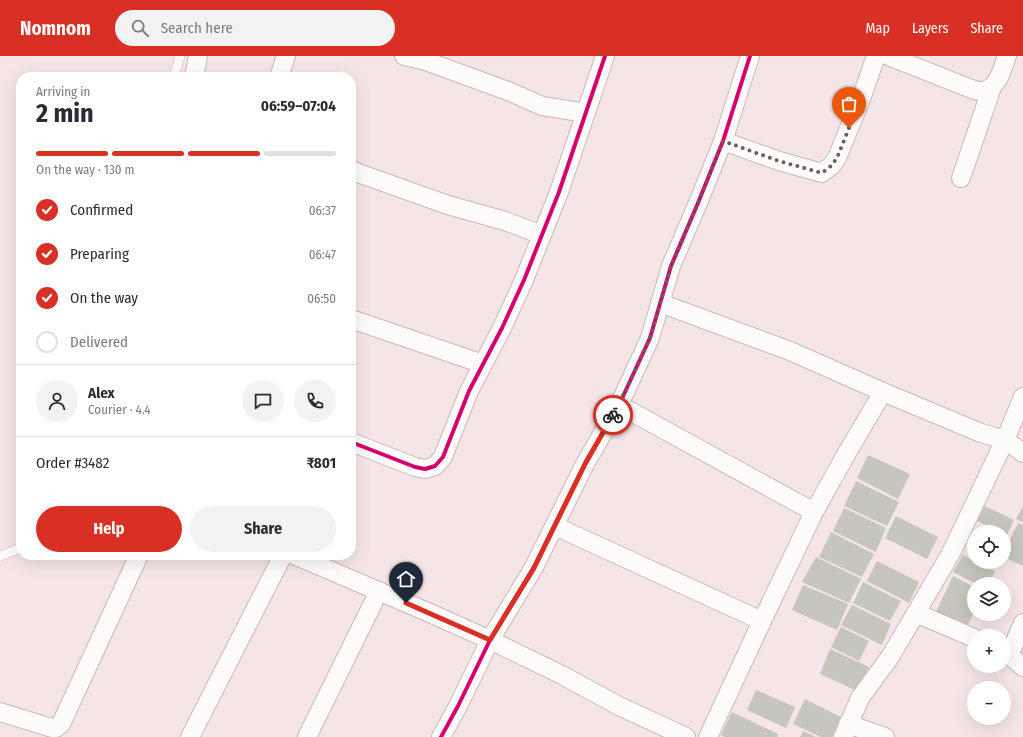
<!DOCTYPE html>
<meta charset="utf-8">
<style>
:root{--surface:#fff;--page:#f2f2f3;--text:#2b2b33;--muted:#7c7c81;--line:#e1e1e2;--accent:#d93025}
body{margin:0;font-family:"Fira Sans Condensed",sans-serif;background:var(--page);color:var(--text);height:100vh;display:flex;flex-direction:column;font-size:15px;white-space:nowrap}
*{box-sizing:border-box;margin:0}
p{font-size:13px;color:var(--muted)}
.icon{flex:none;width:22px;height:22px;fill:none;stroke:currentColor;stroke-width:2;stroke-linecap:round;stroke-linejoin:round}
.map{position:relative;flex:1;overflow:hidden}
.drawer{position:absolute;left:16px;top:16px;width:340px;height:488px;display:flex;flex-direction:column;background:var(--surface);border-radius:16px;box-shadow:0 4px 16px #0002}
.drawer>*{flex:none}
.controls{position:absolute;left:967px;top:469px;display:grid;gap:8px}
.controls a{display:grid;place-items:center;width:44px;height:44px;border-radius:50%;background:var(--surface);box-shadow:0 4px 16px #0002;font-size:20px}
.pin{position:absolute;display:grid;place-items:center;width:34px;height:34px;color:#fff;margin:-41px -17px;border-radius:50% 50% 50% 0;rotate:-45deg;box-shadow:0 0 4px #0007}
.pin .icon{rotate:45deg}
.courier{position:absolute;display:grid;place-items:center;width:40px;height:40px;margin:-20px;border:3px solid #d93025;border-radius:50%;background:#fff;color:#222;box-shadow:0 1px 5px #0007}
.head em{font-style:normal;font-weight:700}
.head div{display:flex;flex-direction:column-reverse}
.head{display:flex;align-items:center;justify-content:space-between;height:68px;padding:0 20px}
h1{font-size:26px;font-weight:700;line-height:30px}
.bar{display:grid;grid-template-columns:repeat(4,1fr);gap:6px 4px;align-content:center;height:48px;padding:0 20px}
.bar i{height:5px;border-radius:3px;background:var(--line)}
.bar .active{background:var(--accent)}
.bar p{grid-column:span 4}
.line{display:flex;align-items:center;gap:10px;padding:0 20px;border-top:1px solid var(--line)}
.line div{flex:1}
.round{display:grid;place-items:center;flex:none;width:42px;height:42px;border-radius:21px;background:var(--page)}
ol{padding:0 20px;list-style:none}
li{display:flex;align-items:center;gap:12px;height:44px}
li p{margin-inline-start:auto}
li .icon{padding:4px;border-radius:50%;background:var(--accent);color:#fff;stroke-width:4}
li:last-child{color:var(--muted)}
li i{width:22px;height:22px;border:2px solid var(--line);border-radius:50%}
.action{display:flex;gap:8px;margin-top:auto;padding:8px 20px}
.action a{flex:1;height:46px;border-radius:24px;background:var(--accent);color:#fff;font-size:16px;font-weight:700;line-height:46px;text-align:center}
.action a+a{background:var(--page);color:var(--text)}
header{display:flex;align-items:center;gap:24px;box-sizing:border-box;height:56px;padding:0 20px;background:var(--accent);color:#fff}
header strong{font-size:19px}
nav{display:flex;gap:22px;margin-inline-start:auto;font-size:14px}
.search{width:280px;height:36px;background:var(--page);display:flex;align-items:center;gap:10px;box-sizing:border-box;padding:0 14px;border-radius:22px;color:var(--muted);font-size:15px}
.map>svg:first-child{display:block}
.building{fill:#c7c6bd}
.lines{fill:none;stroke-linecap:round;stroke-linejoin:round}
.lane-casing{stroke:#cbb8b9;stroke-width:10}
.street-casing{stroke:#cbb8b9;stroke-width:20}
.lane{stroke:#fefbfb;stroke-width:9}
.street{stroke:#fefbfb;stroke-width:18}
.cycleway-casing{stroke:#fff;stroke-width:6}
.cycleway{stroke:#d6006c;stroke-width:4}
.done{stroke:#705b5d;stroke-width:4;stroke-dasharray:0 7.2}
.route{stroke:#d93025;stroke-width:5}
</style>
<header>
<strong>Nomnom</strong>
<div class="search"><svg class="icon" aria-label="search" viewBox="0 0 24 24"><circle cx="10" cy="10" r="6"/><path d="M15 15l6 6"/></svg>Search here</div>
<nav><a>Map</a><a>Layers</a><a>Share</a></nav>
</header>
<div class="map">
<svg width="1023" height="681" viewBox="0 0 1023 681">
<rect width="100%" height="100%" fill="#f5e5e6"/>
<g class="building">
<path d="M868,399L910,418L898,443L857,422Z"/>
<path d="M856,425L899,446L887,470L844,450Z"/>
<path d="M981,448L1014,464L1007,479L1004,477V476H1001L973,463Z"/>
<path d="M1023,450V466L1016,463Z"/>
<path d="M844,452L886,472L876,496L833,475Z"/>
<path d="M896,460L938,481L927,503L885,482Z"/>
<path d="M1018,467L1023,469V510L1004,501V496Z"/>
<path d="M982,470L995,476H979Z"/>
<path d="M831,476L874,498L862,521L819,501Z"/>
<path d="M1004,480L1008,481L1004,490Z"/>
<path d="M963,499L974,505V506H976L995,515L989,528H976L953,516Z"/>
<path d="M816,501L861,523L849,547L802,526Z"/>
<path d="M877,505L919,526L909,547L867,525Z"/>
<path d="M953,520L974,531V557L966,573L934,560Z"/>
<path d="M863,526L901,545L890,565L853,547Z"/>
<path d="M803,529L848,548L837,574L792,554Z"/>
<path d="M852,549L891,568L882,589L841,569Z"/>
<path d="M841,571L869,585L859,605L831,591Z"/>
<path d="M830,593L869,611L857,635L820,618Z"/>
<path d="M756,634L795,651L786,672L747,654Z"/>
<path d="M805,643L841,661L832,681H821L793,668Z"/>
<path d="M732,656L778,678L777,681H725L721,679Z"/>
<path d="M803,675L816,681H800Z"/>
</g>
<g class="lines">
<g class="lane-casing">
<g id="lane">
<path d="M174,21L180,0"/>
<path d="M0,500L21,492"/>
</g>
</g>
<g class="street-casing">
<g id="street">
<path d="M404,0L426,5L508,35L542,50L586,57"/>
<path d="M888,0L974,34C977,35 981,35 983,35C998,33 1003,11 1007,0"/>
<path d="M194,21L198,0"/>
<path d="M279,21L286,0"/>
<path d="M723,85L779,105L822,117L831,110L837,102L861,43L876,0"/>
<path d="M351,113L358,117L448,149L505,165L542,179"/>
<path d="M961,122L992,31"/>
<path d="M660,247L790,295L883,336L981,377L1005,384L1023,397"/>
<path d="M351,263L483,308"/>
<path d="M619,349L814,456"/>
<path d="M351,386L415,411L425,413L435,410L443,401L469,335L502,272L524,224L559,136L605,0"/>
<path d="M555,470L762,565"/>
<path d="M294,499L432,558L490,584L560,618L619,650L686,681"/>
<path d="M916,557L951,497L1005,384L1023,341"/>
<path d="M1004,596L1009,599L1023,567"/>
<path d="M1009,599L1023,611"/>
<path d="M0,656L52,672H56L61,668L139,499"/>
<path d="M848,668L885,681"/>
<path d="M190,681L283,499"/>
<path d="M307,681L379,535"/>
<path d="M441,681L458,650L490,584L534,511L585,408L619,349L650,282L671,210L698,147L723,85L750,0"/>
<path d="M708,681L762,565L814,456L848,395L883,336"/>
<path d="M843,681L860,642L890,601L916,557L974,582"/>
</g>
</g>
<use href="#lane" class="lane"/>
<use href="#street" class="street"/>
<g class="cycleway-casing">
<g id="cycleway">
<path d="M351,386L415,411L425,413L435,410L443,401L469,335L502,272L524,224L559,136L605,0"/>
<path d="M441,681L458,650L490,584L534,511L585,408L619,349L650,282L671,210L698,147L723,85L750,0"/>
</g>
</g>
<use href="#cycleway" class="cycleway"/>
</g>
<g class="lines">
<path class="done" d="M613,359L619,349L650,282L671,210L698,147L723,85L779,105L822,117L831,110L837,102L849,72"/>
<path class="route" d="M406,547L490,584L534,512L585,408L613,359"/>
</g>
</svg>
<div class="controls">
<a><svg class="icon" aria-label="locate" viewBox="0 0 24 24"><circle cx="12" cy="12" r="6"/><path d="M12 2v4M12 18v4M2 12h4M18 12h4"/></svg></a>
<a><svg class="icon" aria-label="layers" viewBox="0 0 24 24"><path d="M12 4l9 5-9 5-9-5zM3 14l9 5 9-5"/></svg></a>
<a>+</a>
<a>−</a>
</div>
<div class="pin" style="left:849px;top:72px;background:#ea580c"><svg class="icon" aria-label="bag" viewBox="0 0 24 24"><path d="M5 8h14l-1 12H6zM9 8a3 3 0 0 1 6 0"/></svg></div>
<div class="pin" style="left:406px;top:547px;background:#1f2937"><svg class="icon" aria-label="home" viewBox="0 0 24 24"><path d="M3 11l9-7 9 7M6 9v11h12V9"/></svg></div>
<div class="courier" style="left:613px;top:359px"><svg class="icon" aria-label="bike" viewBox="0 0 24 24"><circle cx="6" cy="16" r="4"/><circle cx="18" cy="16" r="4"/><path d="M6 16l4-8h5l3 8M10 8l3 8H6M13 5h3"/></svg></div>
<section class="drawer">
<div class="head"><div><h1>2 min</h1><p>Arriving in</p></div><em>06:59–07:04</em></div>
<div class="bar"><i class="active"></i><i class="active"></i><i class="active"></i><i></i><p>On the way · 130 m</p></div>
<ol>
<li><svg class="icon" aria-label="check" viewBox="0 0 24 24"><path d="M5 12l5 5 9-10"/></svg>Confirmed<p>06:37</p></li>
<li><svg class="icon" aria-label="check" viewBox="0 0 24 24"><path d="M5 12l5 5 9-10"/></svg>Preparing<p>06:47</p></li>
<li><svg class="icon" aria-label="check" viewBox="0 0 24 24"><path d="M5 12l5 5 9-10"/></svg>On the way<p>06:50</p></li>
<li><i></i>Delivered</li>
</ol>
<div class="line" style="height:72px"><a class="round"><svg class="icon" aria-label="person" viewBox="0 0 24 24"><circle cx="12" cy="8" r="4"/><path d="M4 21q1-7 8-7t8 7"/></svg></a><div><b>Alex</b><p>Courier · 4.4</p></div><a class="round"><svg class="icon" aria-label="chat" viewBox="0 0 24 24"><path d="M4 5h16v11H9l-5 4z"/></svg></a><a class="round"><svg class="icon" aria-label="phone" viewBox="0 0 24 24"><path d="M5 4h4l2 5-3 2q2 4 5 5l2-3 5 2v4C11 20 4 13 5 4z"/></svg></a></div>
<div class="line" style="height:52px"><div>Order #3482</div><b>₹801</b></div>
<div class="action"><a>Help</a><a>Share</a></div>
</section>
</div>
